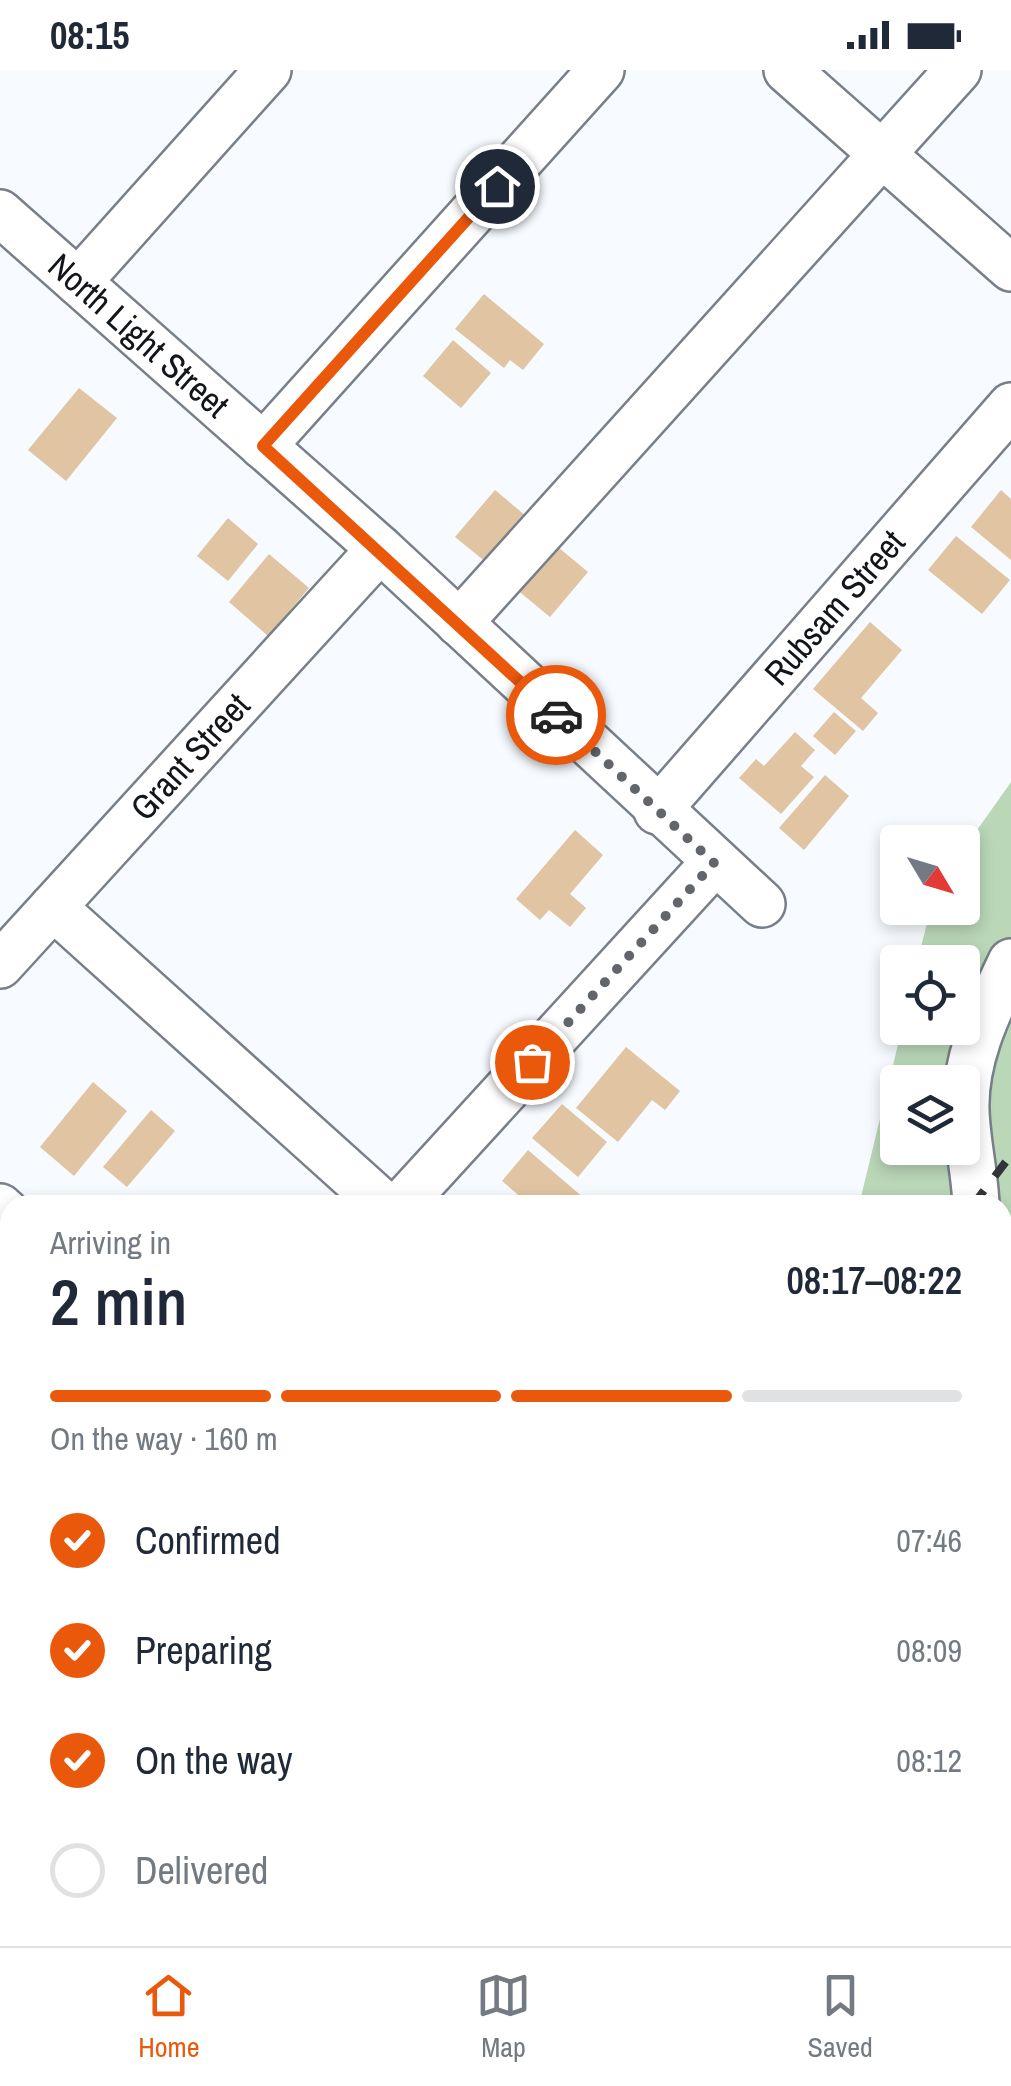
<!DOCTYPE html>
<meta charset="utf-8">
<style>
:root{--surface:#fff;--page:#f6f6f7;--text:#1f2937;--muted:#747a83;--line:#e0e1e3;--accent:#ea580c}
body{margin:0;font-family:"Archivo Narrow",sans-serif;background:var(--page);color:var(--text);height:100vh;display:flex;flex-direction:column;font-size:38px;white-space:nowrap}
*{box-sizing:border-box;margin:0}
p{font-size:32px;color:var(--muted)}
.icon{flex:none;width:55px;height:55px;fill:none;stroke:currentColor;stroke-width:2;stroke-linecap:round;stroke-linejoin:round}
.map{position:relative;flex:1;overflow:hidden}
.details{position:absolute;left:0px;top:1125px;width:1012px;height:752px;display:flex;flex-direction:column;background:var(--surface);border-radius:30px 30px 0 0;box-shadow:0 5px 15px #0003}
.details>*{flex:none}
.needle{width:65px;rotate:128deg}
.fabs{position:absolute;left:880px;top:755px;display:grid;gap:20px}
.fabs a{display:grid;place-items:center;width:100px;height:100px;border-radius:10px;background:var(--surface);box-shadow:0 5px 15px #0003;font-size:50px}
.pin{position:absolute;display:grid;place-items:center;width:85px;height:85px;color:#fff;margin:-42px;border:5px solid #fff;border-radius:50%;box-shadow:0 2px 10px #0007}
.courier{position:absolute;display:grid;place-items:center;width:100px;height:100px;margin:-50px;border:8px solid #ea580c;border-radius:50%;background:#fff;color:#222;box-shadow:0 2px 12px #0007}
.summary em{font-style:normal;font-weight:600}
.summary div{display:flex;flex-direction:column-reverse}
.summary{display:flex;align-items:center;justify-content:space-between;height:170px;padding:0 50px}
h1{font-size:65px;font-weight:600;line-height:75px}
.bar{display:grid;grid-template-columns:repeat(4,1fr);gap:15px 10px;align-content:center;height:120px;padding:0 50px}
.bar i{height:12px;border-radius:8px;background:var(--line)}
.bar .active{background:var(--accent)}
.bar p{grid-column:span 4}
ol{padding:0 50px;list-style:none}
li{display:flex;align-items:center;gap:30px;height:110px}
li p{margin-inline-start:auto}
li .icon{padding:10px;border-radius:50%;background:var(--accent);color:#fff;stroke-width:4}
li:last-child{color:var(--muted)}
li i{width:55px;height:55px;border:5px solid var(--line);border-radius:50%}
.status{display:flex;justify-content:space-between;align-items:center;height:70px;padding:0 50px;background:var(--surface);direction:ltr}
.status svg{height:28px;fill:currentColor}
.dock{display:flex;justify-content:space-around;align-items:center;height:140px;border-top:2px solid var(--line);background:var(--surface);font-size:28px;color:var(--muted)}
.dock a{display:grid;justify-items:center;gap:5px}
.dock .active{color:var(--accent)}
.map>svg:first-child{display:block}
.green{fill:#bad7b8;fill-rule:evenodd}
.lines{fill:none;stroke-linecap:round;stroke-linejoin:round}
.river{stroke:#a7d3ec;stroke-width:55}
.building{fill:#e1c4a1}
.minor-casing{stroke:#787f88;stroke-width:50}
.minor{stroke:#fff;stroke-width:45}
.rail{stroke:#313539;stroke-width:8;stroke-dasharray:18 18;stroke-linecap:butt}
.done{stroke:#62666a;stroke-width:10;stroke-dasharray:0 18}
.route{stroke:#ea580c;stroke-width:12}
.labels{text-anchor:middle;stroke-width:8;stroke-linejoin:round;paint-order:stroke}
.street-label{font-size:35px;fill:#121519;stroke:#fff}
</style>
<div class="status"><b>08:15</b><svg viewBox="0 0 49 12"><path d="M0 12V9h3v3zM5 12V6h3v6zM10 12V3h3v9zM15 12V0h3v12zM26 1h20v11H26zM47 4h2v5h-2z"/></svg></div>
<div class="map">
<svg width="1011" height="1876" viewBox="0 0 1011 1876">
<rect width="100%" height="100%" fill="#f7fbff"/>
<path class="green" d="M1011,712V1876H413L421,1868H1002V1135H859L902,958H962V892H917L931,838H962L963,780ZM898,1012H962V1078H898Z"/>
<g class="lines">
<g class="river">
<path d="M1002,1693L1011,1681"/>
<path d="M877,1876L883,1868"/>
</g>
</g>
<g class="building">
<path d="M484,224L544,274L523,300L510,290L504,298L455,259Z"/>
<path d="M453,270L491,303L461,338L423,306Z"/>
<path d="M79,318L117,348L66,411L28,380Z"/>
<path d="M495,420L526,446L487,493L455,467Z"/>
<path d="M1001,420L1011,429V490L971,457Z"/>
<path d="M228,448L258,474L228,511L197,486Z"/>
<path d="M956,466L1010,510L982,544L928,500Z"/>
<path d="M547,468L588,502L550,547L510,514Z"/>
<path d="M269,484L309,518L268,566L229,532Z"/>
<path d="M870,552L902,580L861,628L878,643L863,661L813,619Z"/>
<path d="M834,642L856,661L835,685L813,666Z"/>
<path d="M795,662L815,680L801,696L814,707L781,744L739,708L756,689L764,696Z"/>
<path d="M825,705L849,726L804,780L779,758Z"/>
<path d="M575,760L603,785L570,824L586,838L570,857L549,840L540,850L516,829Z"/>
<path d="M626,977L680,1021L665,1040L652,1030L618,1072L576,1038Z"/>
<path d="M93,1012L127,1041L74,1106L40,1077Z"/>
<path d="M562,1034L607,1072L578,1107L532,1068Z"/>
<path d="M151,1040L175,1061L127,1117L103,1097Z"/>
<path d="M528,1080L592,1135H530L502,1111Z"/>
</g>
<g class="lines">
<g class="minor-casing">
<g id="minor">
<path d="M787,0L1011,198"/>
<path id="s1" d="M0,143L380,479L762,834"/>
<path d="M78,212L268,0"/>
<path d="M263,376L601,0"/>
<path d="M459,553L958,0"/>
<path id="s2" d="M657,741L1011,336"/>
<path d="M53,837L384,1135"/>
<path id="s3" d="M0,895L380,479"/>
<path d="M401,1135L714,793"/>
<path d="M976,1135C975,1104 967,1072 966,1041C964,988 989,939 1011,892"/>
<path d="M0,1137L10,1146"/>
<path d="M523,1876L531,1868"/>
</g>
</g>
<use href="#minor" class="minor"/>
<g class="rail">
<path d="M973,1135L1011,1085"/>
<path d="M413,1876L421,1868"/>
</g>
</g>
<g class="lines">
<path class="done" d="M532,992L714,793L556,645"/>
<path class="route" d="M497,116L263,376L556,645"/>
</g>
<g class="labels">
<g class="street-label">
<text dy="12" stroke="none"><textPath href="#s1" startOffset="185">North Light Street</textPath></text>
<text dy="12" stroke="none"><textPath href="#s2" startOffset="270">Rubsam Street</textPath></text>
<text dy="12" stroke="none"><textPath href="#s3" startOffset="282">Grant Street</textPath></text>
</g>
</g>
</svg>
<div class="fabs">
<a><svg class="needle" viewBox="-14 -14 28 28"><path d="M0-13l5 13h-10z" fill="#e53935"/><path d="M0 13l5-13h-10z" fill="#747a83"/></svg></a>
<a><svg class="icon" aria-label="locate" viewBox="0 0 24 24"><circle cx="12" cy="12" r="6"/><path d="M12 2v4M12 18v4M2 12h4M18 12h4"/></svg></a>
<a><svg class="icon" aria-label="layers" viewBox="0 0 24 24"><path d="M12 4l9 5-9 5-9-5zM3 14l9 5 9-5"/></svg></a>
</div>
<div class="pin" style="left:532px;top:992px;background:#ea580c"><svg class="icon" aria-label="bag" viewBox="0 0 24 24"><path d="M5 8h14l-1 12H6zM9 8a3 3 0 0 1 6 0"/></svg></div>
<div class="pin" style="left:497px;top:116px;background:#1f2937"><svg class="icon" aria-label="home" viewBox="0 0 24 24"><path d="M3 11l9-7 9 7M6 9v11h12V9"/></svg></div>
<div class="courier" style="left:556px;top:645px"><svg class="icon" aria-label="car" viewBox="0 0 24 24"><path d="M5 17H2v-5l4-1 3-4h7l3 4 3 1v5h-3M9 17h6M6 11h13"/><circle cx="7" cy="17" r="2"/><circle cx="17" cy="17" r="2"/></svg></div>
<section class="details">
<div class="summary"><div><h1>2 min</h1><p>Arriving in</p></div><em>08:17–08:22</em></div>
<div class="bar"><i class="active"></i><i class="active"></i><i class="active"></i><i></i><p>On the way · 160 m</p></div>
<ol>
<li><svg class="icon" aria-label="check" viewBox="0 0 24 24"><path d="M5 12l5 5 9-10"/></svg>Confirmed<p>07:46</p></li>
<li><svg class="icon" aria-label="check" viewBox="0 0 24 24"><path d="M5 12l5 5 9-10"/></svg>Preparing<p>08:09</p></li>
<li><svg class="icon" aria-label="check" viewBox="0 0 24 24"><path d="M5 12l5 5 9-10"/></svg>On the way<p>08:12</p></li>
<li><i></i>Delivered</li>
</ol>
</section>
</div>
<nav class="dock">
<a class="active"><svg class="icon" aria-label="home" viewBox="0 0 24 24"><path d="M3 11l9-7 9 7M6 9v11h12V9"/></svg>Home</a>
<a><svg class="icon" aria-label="map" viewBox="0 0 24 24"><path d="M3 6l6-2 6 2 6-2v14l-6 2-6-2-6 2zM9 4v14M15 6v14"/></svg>Map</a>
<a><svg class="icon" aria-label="saved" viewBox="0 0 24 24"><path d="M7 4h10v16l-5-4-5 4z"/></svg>Saved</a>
</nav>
